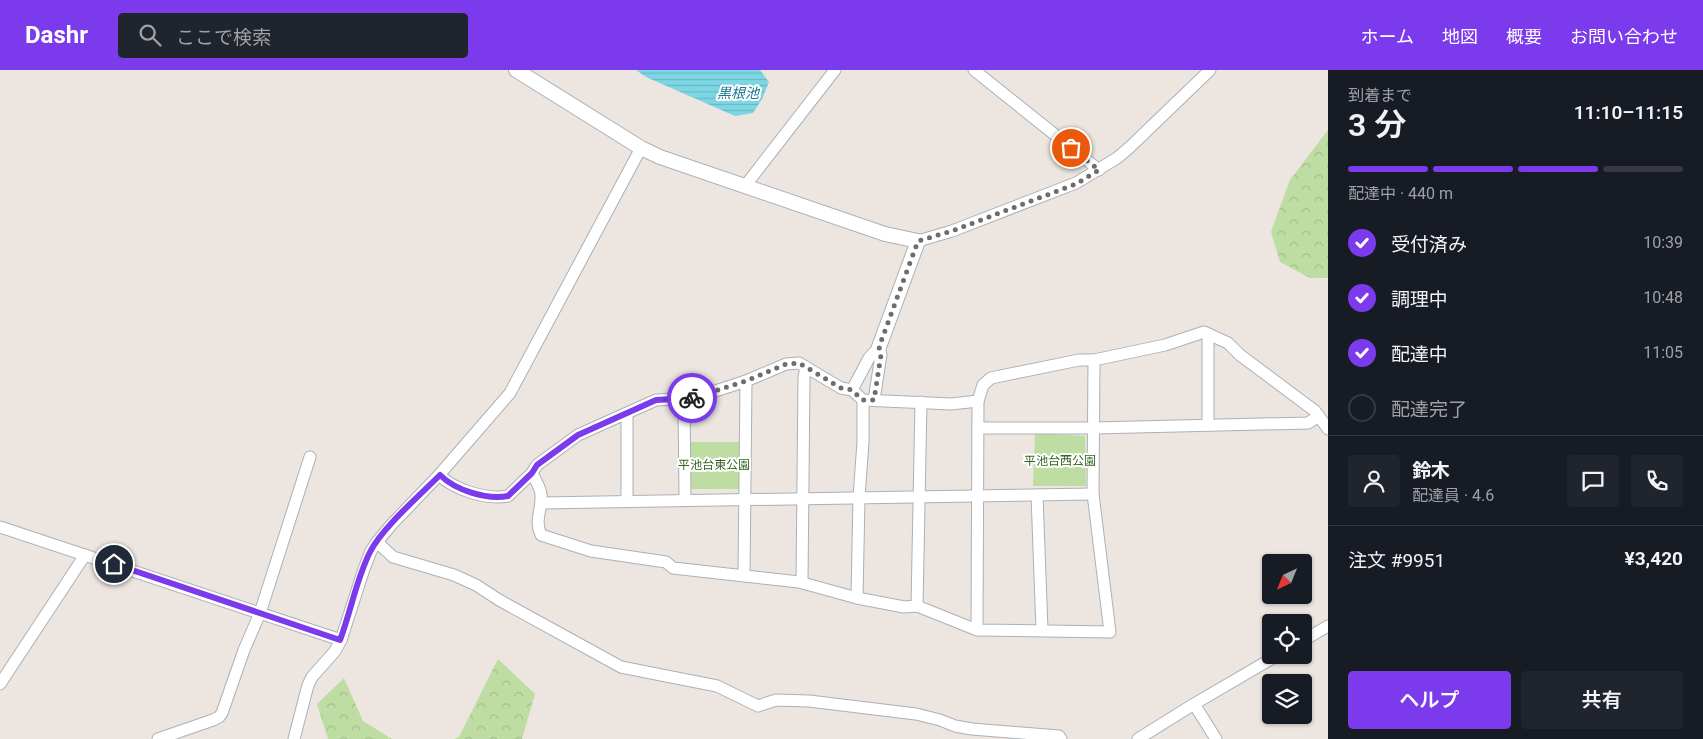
<!DOCTYPE html>
<html lang="ja">
<meta charset="utf-8">
<style>
:root{--surface:#171b24;--page:#20242c;--text:#f1f3f6;--muted:#9ea1a6;--line:#363941;--accent:#7c3aed}
body{margin:0;font-family:Roboto,"Noto Sans JP",sans-serif;background:var(--page);color:var(--text);height:100vh;display:flex;flex-direction:column;font-size:19px;white-space:nowrap}
*{box-sizing:border-box;margin:0}
p{font-size:16px;color:var(--muted)}
.icon{flex:none;width:28px;height:28px;fill:none;stroke:currentColor;stroke-width:2;stroke-linecap:round;stroke-linejoin:round}
.map{position:relative;flex:1;overflow:hidden}
.side{display:flex;flex-direction:column;background:var(--surface);width:375px}
.side>*{flex:none}
.needle{width:32px;rotate:223deg}
.controls{position:absolute;left:1262px;top:484px;display:grid;gap:10px}
.controls a{display:grid;place-items:center;width:50px;height:50px;border-radius:5px;background:var(--surface);box-shadow:0 1px 4px #0004;font-size:25px}
.pin{position:absolute;display:grid;place-items:center;width:42px;height:42px;color:#fff;margin:-21px;border:2px solid #fff;border-radius:50%;box-shadow:0 1px 5px #0007}
.courier{position:absolute;display:grid;place-items:center;width:50px;height:50px;margin:-25px;border:4px solid #7c3aed;border-radius:50%;background:#fff;color:#222;box-shadow:0 1px 6px #0007}
.overview em{font-style:normal;font-weight:600}
.overview div{display:flex;flex-direction:column-reverse}
.overview{display:flex;align-items:center;justify-content:space-between;height:85px;padding:0 20px}
h1{font-size:32px;font-weight:600;line-height:38px}
.bar{display:grid;grid-template-columns:repeat(4,1fr);gap:8px 5px;align-content:center;height:60px;padding:0 20px}
.bar i{height:6px;border-radius:4px;background:var(--line)}
.bar .active{background:var(--accent)}
.bar p{grid-column:span 4}
.line{display:flex;align-items:center;gap:12px;padding:0 20px;border-top:1px solid var(--line)}
.line div{flex:1}
.round{display:grid;place-items:center;flex:none;width:52px;height:52px;border-radius:5px;background:var(--page)}
ol{padding:0 20px;list-style:none}
li{display:flex;align-items:center;gap:15px;height:55px}
li p{margin-inline-start:auto}
li .icon{padding:5px;border-radius:50%;background:var(--accent);color:#fff;stroke-width:4}
li:last-child{color:var(--muted)}
li i{width:28px;height:28px;border:2px solid var(--line);border-radius:50%}
.primary-button{display:flex;gap:10px;margin-top:auto;padding:10px 20px}
.primary-button a{flex:1;height:58px;border-radius:5px;background:var(--accent);color:#fff;font-size:20px;font-weight:600;line-height:58px;text-align:center}
.primary-button a+a{background:var(--page);color:var(--text)}
header{display:flex;align-items:center;gap:30px;box-sizing:border-box;height:70px;padding:0 25px;background:var(--accent);color:#fff}
header strong{font-size:24px}
nav{display:flex;gap:28px;margin-inline-start:auto;font-size:18px}
.search{width:350px;height:45px;background:var(--page);display:flex;align-items:center;gap:12px;box-sizing:border-box;padding:0 18px;border-radius:5px;color:var(--muted);font-size:19px}
main{display:flex;flex:1;min-height:0}
.map>svg:first-child{display:block}
.green{fill:#bedda2}
.forest{fill:url(#forest-crowns)}
.water{fill:url(#water-rules)}
.lines{fill:none;stroke-linecap:round;stroke-linejoin:round}
.minor-casing{stroke:#acb0b7;stroke-width:13}
.tertiary-casing{stroke:#acb0b7;stroke-width:16}
.minor{stroke:#fff;stroke-width:11}
.tertiary{stroke:#fff;stroke-width:14}
.done{stroke:#6f6d6b;stroke-width:5;stroke-dasharray:0 9}
.route{stroke:#7c3aed;stroke-width:6}
.labels{text-anchor:middle;stroke-width:4;stroke-linejoin:round;paint-order:stroke}
.park-label{font-size:12px;fill:#386422;stroke:#fff}
.water-label{font-size:14px;font-style:italic;fill:#1a7892;stroke:#fff}
</style>
<header>
<strong>Dashr</strong>
<div class="search"><svg class="icon" aria-label="search" viewBox="0 0 24 24"><circle cx="10" cy="10" r="6"/><path d="M15 15l6 6"/></svg>ここで検索</div>
<nav><a>ホーム</a><a>地図</a><a>概要</a><a>お問い合わせ</a></nav>
</header>
<main>
<div class="map">
<svg width="1328" height="669" viewBox="0 0 1328 669">
<defs>
<pattern id="forest-crowns" width="20" height="18" patternUnits="userSpaceOnUse" patternTransform="scale(1.25)"><rect width="20" height="18" fill="#bedda2"/><path d="M2 6a3 3 0 1 1 6 0M12 15a3 3 0 1 1 6 0" fill="none" stroke="#a3be8c"/></pattern>
<pattern id="water-rules" width="6" height="5" patternUnits="userSpaceOnUse" patternTransform="scale(1.25)"><rect width="6" height="5" fill="#7dd6e4"/><path d="M0 2.5h6" fill="none" stroke="#6cb8c4"/></pattern>
</defs>
<rect width="100%" height="100%" fill="#ece5e0"/>
<g class="green">
<path d="M1035,363L1085,366L1086,416H1033Z"/>
<path d="M688,372H740V419H689Z"/>
</g>
<g class="forest">
<path d="M1328,60V208H1310L1280,192L1271,162L1290,110Z"/>
<path d="M498,589L535,624L522,669H454L459,667Z"/>
<path d="M344,608L363,651L392,669H328L317,634Z"/>
</g>
<path class="water" d="M636,0H760L769,12L762,29L753,43L735,46L646,7Z"/>
<g class="lines">
<g class="minor-casing">
<g id="minor">
<path d="M974,0L1099,100"/>
<path d="M745,116L835,0"/>
<path d="M918,171L952,161L1076,113L1117,88L1130,77L1210,0"/>
<path d="M852,320L869,288L879,277L881,285L874,330"/>
<path d="M684,329L685,430"/>
<path d="M627,343V431"/>
<path d="M1208,355V264"/>
<path d="M978,358H1094L1308,353L1319,346"/>
<path d="M532,403C535,410 541,418 541,425C542,441 534,450 541,465L591,481L666,492L673,498L799,512L857,528L904,537L917,536L977,560L1110,562L1093,424L1094,290"/>
<path d="M439,405C455,420 486,430 508,426L532,403L537,395L578,365L656,330L694,328L746,311L786,294L799,293L841,318L852,320L863,330L951,334L978,331L983,315L991,308L1079,290H1094L1165,275L1204,262L1228,273L1240,285L1315,341L1328,359"/>
<path d="M1037,425L1042,560"/>
<path d="M541,433L1093,424"/>
<path d="M0,457L341,570"/>
<path d="M377,472L393,487L454,505L476,515L499,530L621,597L717,616L758,636L776,630L809,631L916,644L940,650L955,656L972,659L1059,666L1061,669"/>
<path d="M744,506L746,311"/>
<path d="M802,513L804,307L806,298"/>
<path d="M857,528L859,427L863,372V330"/>
<path d="M917,536L921,332"/>
<path d="M977,560L978,331"/>
<path d="M1304,570L1328,556"/>
<path d="M0,614L85,485"/>
<path d="M1194,634L1216,669"/>
<path d="M158,669L213,650L219,647L222,643L244,580L260,543L310,387"/>
<path d="M294,669L308,615L312,607L335,581L341,570L364,499L371,481L377,472L392,454L439,405L510,323L641,78"/>
<path d="M1138,669L1194,634L1278,585"/>
</g>
</g>
<g class="tertiary-casing">
<path id="tertiary" d="M516,0L641,78L660,87L885,164L918,171L879,277"/>
</g>
<use href="#minor" class="minor"/>
<use href="#tertiary" class="tertiary"/>
</g>
<g class="lines">
<path class="done" d="M692,328L746,311L786,294L799,293L841,318L852,320L862,330H874L881,285L879,277L918,171L952,161L1076,114L1099,100L1071,78"/>
<path class="route" d="M114,494L340,570C351,541 356,510 370,482C382,458 420,425 440,405C455,420 486,430 508,426L532,403L537,395L578,365L656,330L692,328"/>
</g>
<g class="labels">
<g class="park-label">
<text x="1060" y="395">平池台西公園</text>
<text x="714" y="399">平池台東公園</text>
</g>
<g class="water-label">
<text x="738" y="28">黒根池</text>
</g>
</g>
</svg>
<div class="controls">
<a><svg class="needle" viewBox="-14 -14 28 28"><path d="M0-13l5 13h-10z" fill="#e53935"/><path d="M0 13l5-13h-10z" fill="#9ea1a6"/></svg></a>
<a><svg class="icon" aria-label="locate" viewBox="0 0 24 24"><circle cx="12" cy="12" r="6"/><path d="M12 2v4M12 18v4M2 12h4M18 12h4"/></svg></a>
<a><svg class="icon" aria-label="layers" viewBox="0 0 24 24"><path d="M12 4l9 5-9 5-9-5zM3 14l9 5 9-5"/></svg></a>
</div>
<div class="pin" style="left:1071px;top:78px;background:#ea580c"><svg class="icon" aria-label="bag" viewBox="0 0 24 24"><path d="M5 8h14l-1 12H6zM9 8a3 3 0 0 1 6 0"/></svg></div>
<div class="pin" style="left:114px;top:494px;background:#1f2937"><svg class="icon" aria-label="home" viewBox="0 0 24 24"><path d="M3 11l9-7 9 7M6 9v11h12V9"/></svg></div>
<div class="courier" style="left:692px;top:328px"><svg class="icon" aria-label="bike" viewBox="0 0 24 24"><circle cx="6" cy="16" r="4"/><circle cx="18" cy="16" r="4"/><path d="M6 16l4-8h5l3 8M10 8l3 8H6M13 5h3"/></svg></div>
</div>
<section class="side">
<div class="overview"><div><h1>3 分</h1><p>到着まで</p></div><em>11:10–11:15</em></div>
<div class="bar"><i class="active"></i><i class="active"></i><i class="active"></i><i></i><p>配達中 · 440 m</p></div>
<ol>
<li><svg class="icon" aria-label="check" viewBox="0 0 24 24"><path d="M5 12l5 5 9-10"/></svg>受付済み<p>10:39</p></li>
<li><svg class="icon" aria-label="check" viewBox="0 0 24 24"><path d="M5 12l5 5 9-10"/></svg>調理中<p>10:48</p></li>
<li><svg class="icon" aria-label="check" viewBox="0 0 24 24"><path d="M5 12l5 5 9-10"/></svg>配達中<p>11:05</p></li>
<li><i></i>配達完了</li>
</ol>
<div class="line" style="height:90px"><a class="round"><svg class="icon" aria-label="person" viewBox="0 0 24 24"><circle cx="12" cy="8" r="4"/><path d="M4 21q1-7 8-7t8 7"/></svg></a><div><b>鈴木</b><p>配達員 · 4.6</p></div><a class="round"><svg class="icon" aria-label="chat" viewBox="0 0 24 24"><path d="M4 5h16v11H9l-5 4z"/></svg></a><a class="round"><svg class="icon" aria-label="phone" viewBox="0 0 24 24"><path d="M5 4h4l2 5-3 2q2 4 5 5l2-3 5 2v4C11 20 4 13 5 4z"/></svg></a></div>
<div class="line" style="height:65px"><div>注文 #9951</div><b>¥3,420</b></div>
<div class="primary-button"><a>ヘルプ</a><a>共有</a></div>
</section>
</main>
